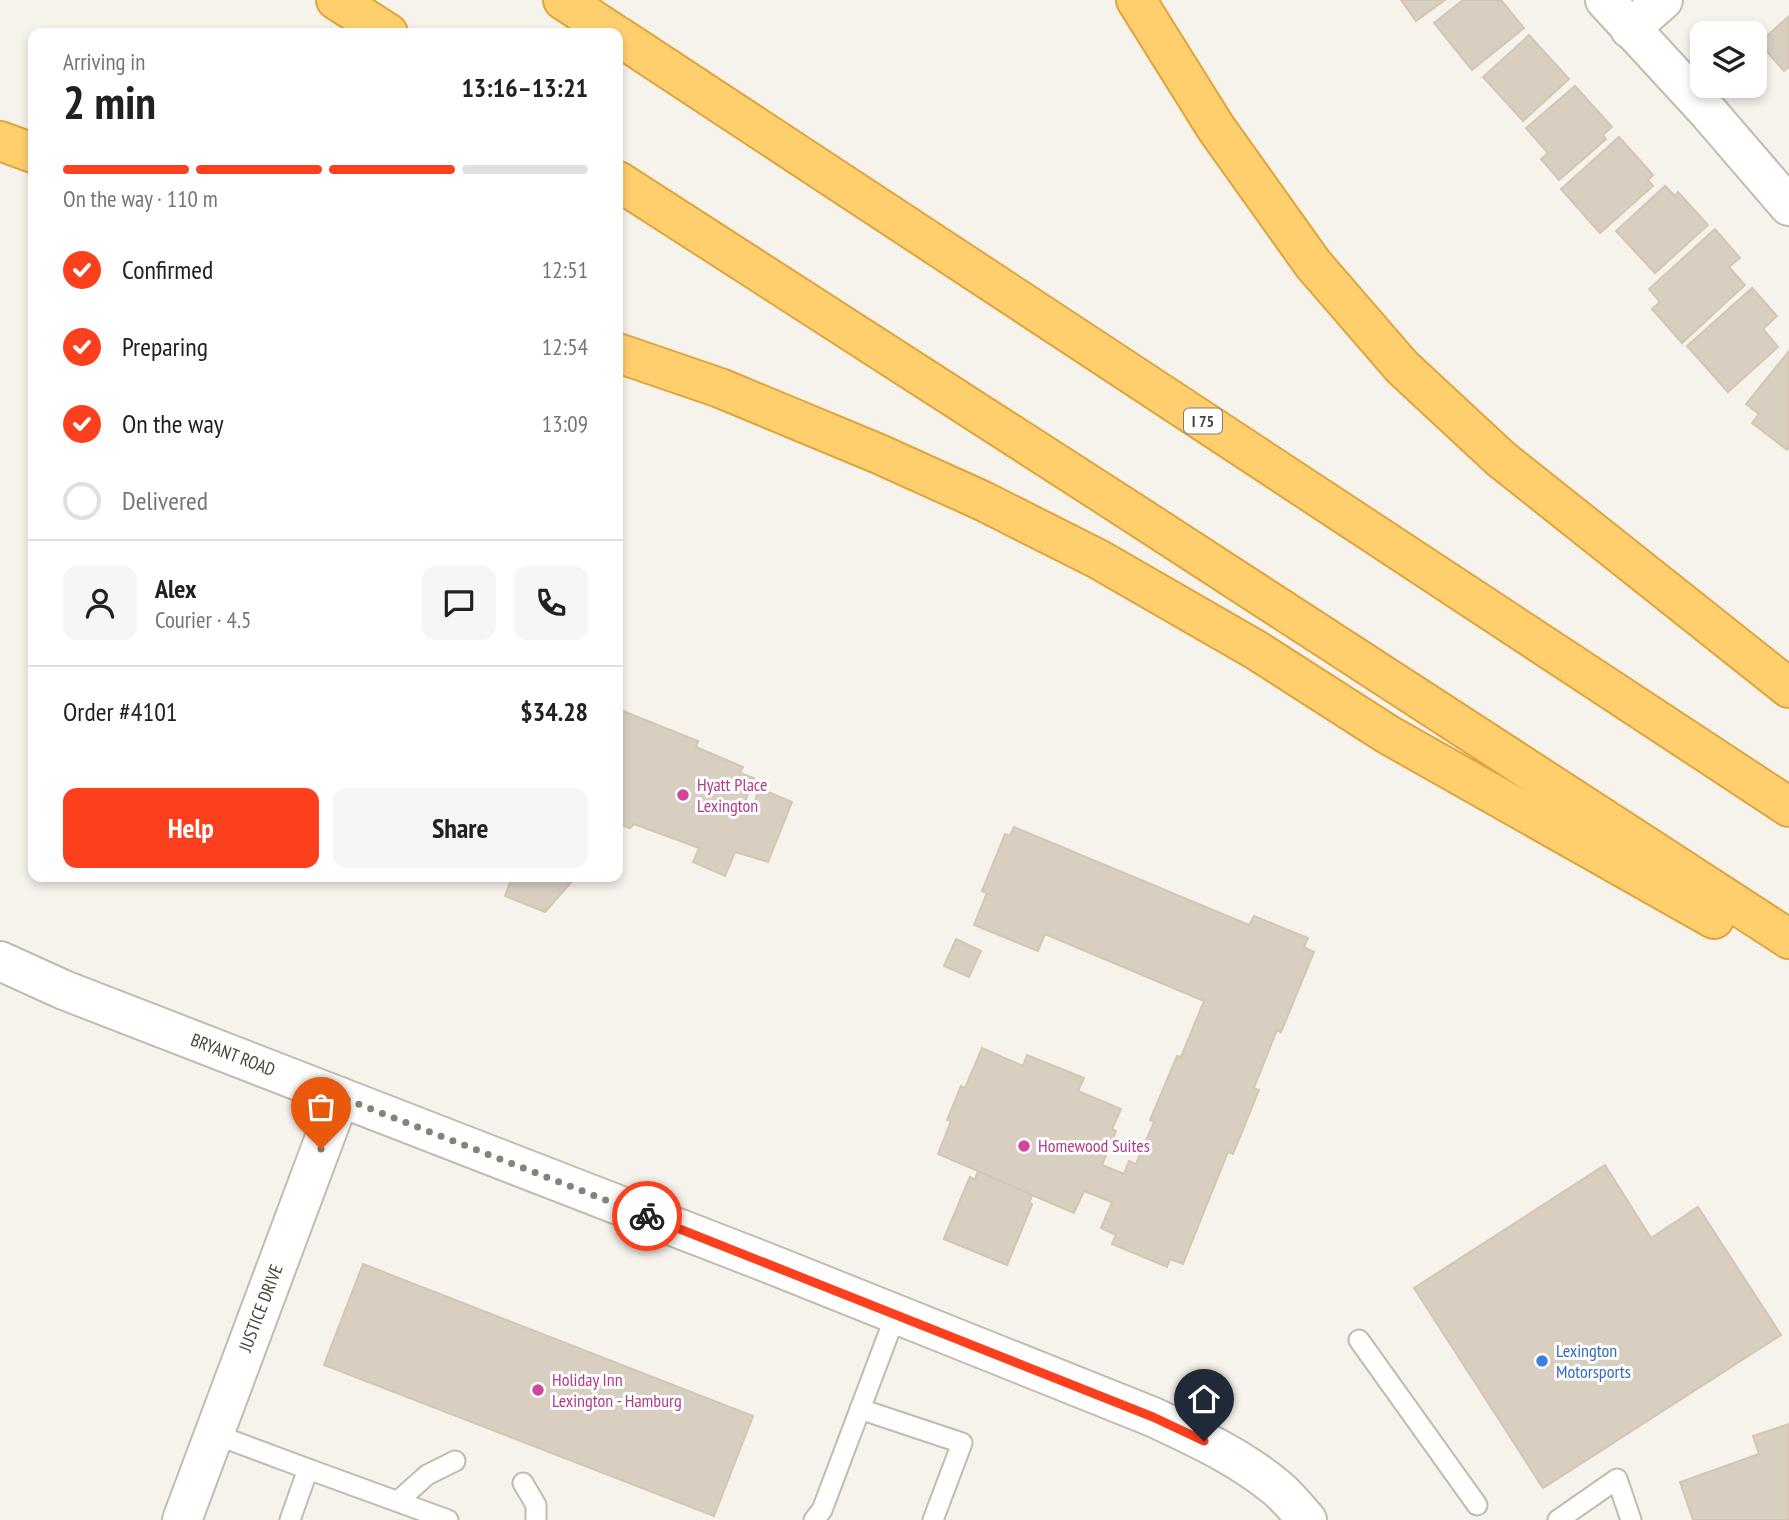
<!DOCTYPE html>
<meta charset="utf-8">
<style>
:root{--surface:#fff;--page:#f6f6f6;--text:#202124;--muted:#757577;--line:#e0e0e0;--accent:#fc3f1d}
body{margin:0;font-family:"PT Sans Narrow",sans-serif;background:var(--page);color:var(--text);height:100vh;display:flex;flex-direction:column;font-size:26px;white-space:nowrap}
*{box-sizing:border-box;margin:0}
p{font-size:23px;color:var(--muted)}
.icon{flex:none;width:38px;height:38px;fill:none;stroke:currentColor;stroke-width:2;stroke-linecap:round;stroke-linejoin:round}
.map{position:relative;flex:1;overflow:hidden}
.side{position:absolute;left:28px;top:28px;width:595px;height:854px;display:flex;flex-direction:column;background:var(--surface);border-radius:14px;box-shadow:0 4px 10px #0003}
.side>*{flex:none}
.buttons{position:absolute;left:1690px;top:21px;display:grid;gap:14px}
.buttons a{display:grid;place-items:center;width:77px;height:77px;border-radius:14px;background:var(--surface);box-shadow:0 4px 10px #0003;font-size:35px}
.pin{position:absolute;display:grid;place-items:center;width:60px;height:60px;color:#fff;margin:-72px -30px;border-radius:50% 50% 50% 0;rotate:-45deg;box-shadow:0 0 7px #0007}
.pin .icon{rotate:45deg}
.courier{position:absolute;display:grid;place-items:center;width:70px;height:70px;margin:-35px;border:5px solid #fc3f1d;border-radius:50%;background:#fff;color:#222;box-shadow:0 2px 9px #0007}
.headline em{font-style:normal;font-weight:800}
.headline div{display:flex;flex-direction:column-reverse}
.headline{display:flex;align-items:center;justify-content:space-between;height:119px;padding:0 35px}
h1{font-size:46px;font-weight:800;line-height:52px}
.bar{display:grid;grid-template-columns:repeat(4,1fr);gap:10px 7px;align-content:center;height:84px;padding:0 35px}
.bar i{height:9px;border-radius:5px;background:var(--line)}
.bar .selected{background:var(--accent)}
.bar p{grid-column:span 4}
.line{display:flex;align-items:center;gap:18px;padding:0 35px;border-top:2px solid var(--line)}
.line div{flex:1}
.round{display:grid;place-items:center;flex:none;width:74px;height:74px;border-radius:14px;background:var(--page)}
ol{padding:0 35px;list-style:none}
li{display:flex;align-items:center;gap:21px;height:77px}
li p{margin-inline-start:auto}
li .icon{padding:7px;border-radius:50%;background:var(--accent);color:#fff;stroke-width:4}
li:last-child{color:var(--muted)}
li i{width:38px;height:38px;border:4px solid var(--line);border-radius:50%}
.primary-button{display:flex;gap:14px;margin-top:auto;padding:14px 35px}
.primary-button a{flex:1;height:80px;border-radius:14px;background:var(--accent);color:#fff;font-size:28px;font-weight:800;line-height:80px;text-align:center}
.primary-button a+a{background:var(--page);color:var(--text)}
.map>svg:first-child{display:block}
.building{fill:#d8cfc1;stroke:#d3c7b4;stroke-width:2}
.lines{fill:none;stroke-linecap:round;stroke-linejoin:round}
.lane-casing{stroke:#c2bbae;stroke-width:23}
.street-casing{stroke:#c2bbae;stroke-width:42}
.highway-casing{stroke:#e0a43c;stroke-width:42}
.lane{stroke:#fff;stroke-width:19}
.street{stroke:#fff;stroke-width:38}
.highway{stroke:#ffcf6e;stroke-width:38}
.done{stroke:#878178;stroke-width:7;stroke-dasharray:0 12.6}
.route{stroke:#fc3f1d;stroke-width:9}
.hotel-dot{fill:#d1479c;stroke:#fff;stroke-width:2.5}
.shop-dot{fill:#3f7fe0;stroke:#fff;stroke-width:2.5}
.labels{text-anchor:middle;stroke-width:6;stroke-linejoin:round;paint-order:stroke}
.shield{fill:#fff;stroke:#817c74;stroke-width:2}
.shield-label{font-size:16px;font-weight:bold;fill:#4b4439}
.hotel-label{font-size:18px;fill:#b23c85;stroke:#fff;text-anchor:start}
.street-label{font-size:18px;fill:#4b4439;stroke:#fff}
.shop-label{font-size:18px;fill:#366cbe;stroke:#fff;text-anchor:start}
</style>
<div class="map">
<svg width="1789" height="1520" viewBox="0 0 1789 1520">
<rect width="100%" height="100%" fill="#f6f3ec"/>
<g class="building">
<path d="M1401,0H1445L1416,21Z"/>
<path d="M1463,0H1501L1524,28L1472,70L1434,23Z"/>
<path d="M1789,16V67L1784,71L1759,43Z"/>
<path d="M1529,35L1569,79L1523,121L1483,77Z"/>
<path d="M1575,86L1612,127L1603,135L1606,139L1559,180L1541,159L1548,153L1526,128Z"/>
<path d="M1619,137L1653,175L1648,180L1653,186L1600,233L1561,189Z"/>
<path d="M1665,186L1675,196L1678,192L1708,225L1655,273L1616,231Z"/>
<path d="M1715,229L1740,258L1729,267L1745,285L1682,343L1652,309L1660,302L1649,289Z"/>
<path d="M1752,288L1777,316L1763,329L1778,347L1728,392L1687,346Z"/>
<path d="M1789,351V447L1787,450L1752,423L1759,414L1746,404Z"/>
<path d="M618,709L698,741L696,747L743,767L740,773L754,778L744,804L753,807L759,788L792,802L768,862L735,852L725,876L693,862L699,848L634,824L630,828L618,824Z"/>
<path d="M1014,827L1249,925L1254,916L1308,938L1304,947L1314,952L1281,1032L1277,1030L1254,1088L1259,1090L1233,1154L1228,1152L1183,1264L1170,1259L1167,1267L1112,1244L1116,1235L1101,1228L1112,1202L1084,1191L1074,1213L1032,1195L1029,1203L1032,1204L1007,1265L944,1239L970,1177L975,1180L978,1171L938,1154L951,1121L947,1120L961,1086L965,1088L982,1048L1023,1066L1027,1055L1084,1078L1078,1091L1121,1109L1112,1129L1116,1131L1102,1165L1124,1174L1129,1161L1136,1164L1154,1122L1150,1120L1177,1056L1181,1057L1204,1001L1045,934L1038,951L974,925L987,893L982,891L1005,834L1010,836Z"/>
<path d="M512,877H576L545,912L505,896Z"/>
<path d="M956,939L981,951L969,977L944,966Z"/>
<path d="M1605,1165L1651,1238L1698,1207L1781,1335L1543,1488L1414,1288Z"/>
<path d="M978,1171L1032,1195L1029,1203L1032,1204L1007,1265L944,1239L970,1177L975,1180Z"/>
<path d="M363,1264L753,1416L714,1516L324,1365Z"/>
<path d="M1789,1424V1520H1693L1680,1482L1759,1454L1753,1436Z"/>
</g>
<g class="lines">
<g class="lane-casing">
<g id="lane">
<path d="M1359,1340L1477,1505"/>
<path d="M860,1409L962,1443L933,1520"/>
<path d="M214,1434L308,1469L290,1520"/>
<path d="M308,1469L448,1520"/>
<path d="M523,1483L536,1505V1520"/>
<path d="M398,1501L427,1475L455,1461"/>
<path d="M814,1520L822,1510L896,1314"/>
<path d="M1558,1520L1617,1479L1631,1520"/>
</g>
</g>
<g class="street-casing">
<g id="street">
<path d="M1605,0L1709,113L1789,206"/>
<path d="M1630,29L1663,0"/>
<path d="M0,961L64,990L768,1263L1153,1417C1196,1437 1240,1457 1277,1488C1288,1497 1297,1509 1307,1520"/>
<path d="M182,1520L340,1097"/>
</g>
</g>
<g class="highway-casing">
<g id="highway">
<path d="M336,0L388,33"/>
<path d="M563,0L613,33"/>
<path d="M1136,0L1216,128L1313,264L1402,367L1501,459L1789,688"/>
<path d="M618,36L1789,807"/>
<path d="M0,141L33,153"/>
<path d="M618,181L1141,518L1789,939"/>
<path d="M618,353L720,388L879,454L983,501L1098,559L1256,650L1387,734L1714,919"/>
</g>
</g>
<use href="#lane" class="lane"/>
<use href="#street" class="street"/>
<use href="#highway" class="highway"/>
</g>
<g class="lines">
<path class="done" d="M321,1149L340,1097L647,1216"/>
<path class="route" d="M647,1216L1153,1417L1204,1441"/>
</g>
<g class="hotel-dot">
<circle cx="683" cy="795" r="7"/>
<circle cx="1024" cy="1146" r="7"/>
<circle cx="538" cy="1390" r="7"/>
</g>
<circle class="shop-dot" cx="1542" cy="1361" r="7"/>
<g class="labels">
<rect class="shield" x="1184" y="408.5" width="38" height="25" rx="5"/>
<g class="shield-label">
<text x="1203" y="427">I 75</text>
</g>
<g class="hotel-label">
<text x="697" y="791">Hyatt Place<tspan x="697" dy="21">Lexington</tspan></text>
<text x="1038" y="1152">Homewood Suites</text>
<text x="552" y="1386">Holiday Inn<tspan x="552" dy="21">Lexington - Hamburg</tspan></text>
</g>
<g class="street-label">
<text transform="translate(233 1055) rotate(21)" y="6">BRYANT ROAD</text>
<text transform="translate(261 1308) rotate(-69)" y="6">JUSTICE DRIVE</text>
</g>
<g class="shop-label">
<text x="1556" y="1357">Lexington<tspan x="1556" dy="21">Motorsports</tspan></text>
</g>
</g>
</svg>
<div class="buttons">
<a><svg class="icon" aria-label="layers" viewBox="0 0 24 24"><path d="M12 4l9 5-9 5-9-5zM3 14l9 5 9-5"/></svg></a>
</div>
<div class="pin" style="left:321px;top:1149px;background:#ea580c"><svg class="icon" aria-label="bag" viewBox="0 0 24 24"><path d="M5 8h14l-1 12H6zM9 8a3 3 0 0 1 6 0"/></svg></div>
<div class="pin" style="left:1204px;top:1441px;background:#1f2937"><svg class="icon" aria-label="home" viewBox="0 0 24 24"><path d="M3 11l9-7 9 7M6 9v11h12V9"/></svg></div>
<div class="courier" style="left:647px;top:1216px"><svg class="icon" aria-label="bike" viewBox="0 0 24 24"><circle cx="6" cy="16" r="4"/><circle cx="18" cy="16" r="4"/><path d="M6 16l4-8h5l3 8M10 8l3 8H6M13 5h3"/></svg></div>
<section class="side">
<div class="headline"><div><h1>2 min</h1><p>Arriving in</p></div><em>13:16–13:21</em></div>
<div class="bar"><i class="selected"></i><i class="selected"></i><i class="selected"></i><i></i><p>On the way · 110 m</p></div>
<ol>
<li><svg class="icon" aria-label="check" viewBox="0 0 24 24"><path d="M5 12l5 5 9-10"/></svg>Confirmed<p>12:51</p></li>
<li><svg class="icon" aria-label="check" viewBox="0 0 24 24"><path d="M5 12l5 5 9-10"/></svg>Preparing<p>12:54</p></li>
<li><svg class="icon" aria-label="check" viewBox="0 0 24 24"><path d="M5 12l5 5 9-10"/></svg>On the way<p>13:09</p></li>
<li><i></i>Delivered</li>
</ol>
<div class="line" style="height:126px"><a class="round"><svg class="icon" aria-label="person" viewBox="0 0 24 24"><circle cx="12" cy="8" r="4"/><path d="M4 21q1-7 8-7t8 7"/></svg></a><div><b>Alex</b><p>Courier · 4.5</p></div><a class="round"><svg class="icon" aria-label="chat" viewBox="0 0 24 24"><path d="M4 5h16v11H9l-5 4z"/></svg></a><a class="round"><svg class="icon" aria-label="phone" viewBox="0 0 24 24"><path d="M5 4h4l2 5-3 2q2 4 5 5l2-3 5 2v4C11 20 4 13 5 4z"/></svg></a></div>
<div class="line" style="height:91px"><div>Order #4101</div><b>$34.28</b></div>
<div class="primary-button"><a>Help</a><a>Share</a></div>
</section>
</div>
